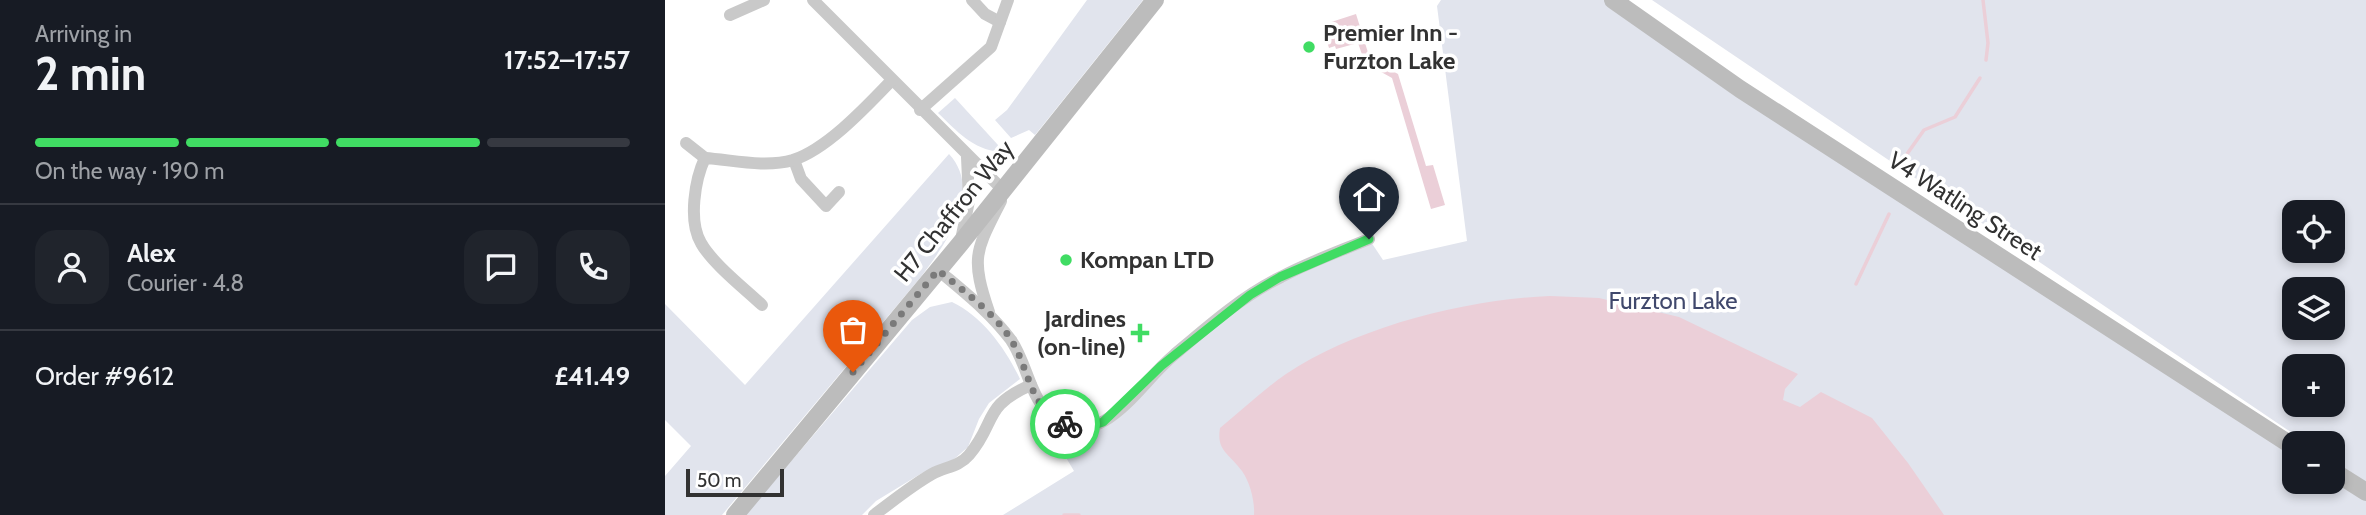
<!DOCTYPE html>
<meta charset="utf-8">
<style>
:root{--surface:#171b24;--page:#20242c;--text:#f1f3f6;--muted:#9ea1a6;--line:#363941;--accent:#40dc63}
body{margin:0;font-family:Cabin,sans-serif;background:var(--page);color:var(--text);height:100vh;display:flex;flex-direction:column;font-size:26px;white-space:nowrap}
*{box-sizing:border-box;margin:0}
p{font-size:23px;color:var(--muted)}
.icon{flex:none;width:38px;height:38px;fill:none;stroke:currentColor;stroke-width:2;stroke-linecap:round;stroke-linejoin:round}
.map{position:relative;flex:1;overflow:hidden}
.panel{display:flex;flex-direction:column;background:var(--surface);width:665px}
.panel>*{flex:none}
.controls{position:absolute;left:1617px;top:200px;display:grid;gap:14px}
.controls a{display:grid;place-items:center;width:63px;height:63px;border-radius:14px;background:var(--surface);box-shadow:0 4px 10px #0003;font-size:35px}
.scale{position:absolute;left:21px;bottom:18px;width:98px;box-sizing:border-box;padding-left:7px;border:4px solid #323232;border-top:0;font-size:19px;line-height:24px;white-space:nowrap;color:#323232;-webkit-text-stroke:5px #fff;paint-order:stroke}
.pin{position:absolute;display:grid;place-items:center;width:60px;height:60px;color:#fff;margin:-72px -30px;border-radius:50% 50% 50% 0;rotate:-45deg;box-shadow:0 0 7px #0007}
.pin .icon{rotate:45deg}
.courier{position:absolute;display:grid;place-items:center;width:70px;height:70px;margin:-35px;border:5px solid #40dc63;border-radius:50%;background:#fff;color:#222;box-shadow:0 2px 9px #0007}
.headline em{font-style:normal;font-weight:700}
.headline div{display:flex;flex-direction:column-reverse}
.headline{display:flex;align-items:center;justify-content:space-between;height:119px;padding:0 35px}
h1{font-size:46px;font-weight:700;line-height:52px}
.bar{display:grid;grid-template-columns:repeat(4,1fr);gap:10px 7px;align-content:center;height:84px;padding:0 35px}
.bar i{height:9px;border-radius:5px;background:var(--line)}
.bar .selected{background:var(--accent)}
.bar p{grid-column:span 4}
.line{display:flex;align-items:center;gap:18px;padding:0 35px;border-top:2px solid var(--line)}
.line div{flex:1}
.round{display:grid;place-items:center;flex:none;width:74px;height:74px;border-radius:21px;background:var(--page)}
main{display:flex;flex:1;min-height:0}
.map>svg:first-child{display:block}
.green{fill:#e1e4ed;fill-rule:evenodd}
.water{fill:#ebcfd8}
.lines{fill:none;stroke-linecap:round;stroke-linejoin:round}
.stream{stroke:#ebcfd8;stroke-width:3.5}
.street{stroke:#c9c9c9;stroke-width:12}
.secondary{stroke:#bcbcbc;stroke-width:18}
.done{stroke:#7a7a7a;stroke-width:7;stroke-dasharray:0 12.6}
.route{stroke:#40dc63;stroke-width:9}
.poi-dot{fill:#40dc63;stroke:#fff;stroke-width:2.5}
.labels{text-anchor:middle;stroke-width:7;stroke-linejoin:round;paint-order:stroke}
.poi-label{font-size:24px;font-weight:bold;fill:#323232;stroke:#fff;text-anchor:start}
.street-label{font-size:24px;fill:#323232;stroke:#fff}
.park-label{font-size:24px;fill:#40486c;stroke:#fff}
</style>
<main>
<section class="panel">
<div class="headline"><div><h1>2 min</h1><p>Arriving in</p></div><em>17:52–17:57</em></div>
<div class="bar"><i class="selected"></i><i class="selected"></i><i class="selected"></i><i></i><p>On the way · 190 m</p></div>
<div class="line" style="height:126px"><a class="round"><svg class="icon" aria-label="person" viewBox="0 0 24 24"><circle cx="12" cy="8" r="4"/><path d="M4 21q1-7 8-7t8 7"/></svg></a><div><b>Alex</b><p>Courier · 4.8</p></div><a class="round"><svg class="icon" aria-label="chat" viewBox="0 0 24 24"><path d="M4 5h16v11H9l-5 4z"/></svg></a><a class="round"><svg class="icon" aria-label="phone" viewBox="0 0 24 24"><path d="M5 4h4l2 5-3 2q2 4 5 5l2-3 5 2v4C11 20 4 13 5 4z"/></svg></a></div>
<div class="line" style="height:91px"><div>Order #9612</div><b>£41.49</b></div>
</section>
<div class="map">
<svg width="1701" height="515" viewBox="0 0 1701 515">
<rect width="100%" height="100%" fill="#fff"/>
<g class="green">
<path d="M422,0H478L370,135L364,130L346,138L330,120L342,110Z"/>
<path d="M776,0H948L1629,447V481H1668V469L1701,491V515H338L409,471L387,434L438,422L585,295L704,239L718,260L802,241L772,6Z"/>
<path d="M987,0H1701V483L1668,460V443H1642ZM1629,212H1668V250H1629ZM1629,289H1668V327H1629ZM1629,366H1668V404H1629Z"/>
<path d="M290,98L333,145L335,152C307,149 293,132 273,113Z"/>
<path d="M284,154C319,192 280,245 255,278L57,515H0V476L26,446L0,420V304L80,385Z"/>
<path d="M287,302C317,316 341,349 355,379L324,403L314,419L303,447L288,460L257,473L211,501L197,515H80L247,320L265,307Z"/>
</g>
<g class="water">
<path d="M691,14L705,59L733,74L761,166L768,165L780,205L766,209L727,78L700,63L693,43L671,49L670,46L664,48L657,25Z"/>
<path d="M885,296L934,298L1014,317L1133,374L1120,389L1118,400L1135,407L1156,392L1207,418L1243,463L1279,515H589C590,502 585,482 577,471C565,454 551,451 555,428C577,410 598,390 621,374C691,327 802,299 885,296Z"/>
</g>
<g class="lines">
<g class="stream">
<path d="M1318,0L1323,43L1321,60"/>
<path d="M1242,154L1259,130L1290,117L1315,78"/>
<path d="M1191,284L1224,214"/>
<path d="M399,515H414"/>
</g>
<g class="street">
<path d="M148,0L338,190"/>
<path d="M307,0L320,14L335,22"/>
<path d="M65,15L99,0"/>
<path d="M255,110L326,47L343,0"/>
<path d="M21,143L40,158"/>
<path d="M129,160L136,179L161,206L174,192"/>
<path d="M296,240L304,201L302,157"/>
<path d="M273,270C299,292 325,312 346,340C364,366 364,402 393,421C406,429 426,429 439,421C466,405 485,375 509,355C542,327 577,296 616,277C644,262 675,251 704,239"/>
<path d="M97,305C80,289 47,263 36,243C23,221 30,179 40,158C68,160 100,168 128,160C162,149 201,107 226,81"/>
<path d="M324,312C305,256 311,251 336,201"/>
<path d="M209,515C228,501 246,486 267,474C279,467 294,467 304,455C332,422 317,406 366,385"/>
</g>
<g class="secondary">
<path d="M948,0L1075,89L1629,447"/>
<path d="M1668,471L1701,492"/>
<path d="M70,515L295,244L490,0"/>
</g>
</g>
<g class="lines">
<path class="done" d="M188,372L273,270C299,292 330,312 348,343C364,370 366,411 400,424"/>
<path class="route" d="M400,424L423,427L438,422L496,366L585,295L615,277L704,239"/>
</g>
<g class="poi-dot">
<circle cx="644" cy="47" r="7"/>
<circle cx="401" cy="260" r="7"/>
<path d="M471.5 322.5h7v7h7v7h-7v7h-7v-7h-7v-7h7z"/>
</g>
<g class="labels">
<g class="poi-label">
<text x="658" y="41">Premier Inn -<tspan x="658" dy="28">Furzton Lake</tspan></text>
<text x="415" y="268">Kompan LTD</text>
<text x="461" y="327" text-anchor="end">Jardines<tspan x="461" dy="28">(on-line)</tspan></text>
</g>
<g class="street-label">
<text transform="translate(1300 206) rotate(33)" y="8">V4 Watling Street</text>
<text transform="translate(289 211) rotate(-51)" y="8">H7 Chaffron Way</text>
</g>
<g class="park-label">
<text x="1008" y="309">Furzton Lake</text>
</g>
</g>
</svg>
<div class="controls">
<a><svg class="icon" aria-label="locate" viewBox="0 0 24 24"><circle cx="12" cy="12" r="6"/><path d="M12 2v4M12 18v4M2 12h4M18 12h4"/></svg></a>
<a><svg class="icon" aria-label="layers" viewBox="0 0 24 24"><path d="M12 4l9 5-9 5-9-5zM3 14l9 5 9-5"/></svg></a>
<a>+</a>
<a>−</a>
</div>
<div class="scale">50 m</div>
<div class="pin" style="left:188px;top:372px;background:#ea580c"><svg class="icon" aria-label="bag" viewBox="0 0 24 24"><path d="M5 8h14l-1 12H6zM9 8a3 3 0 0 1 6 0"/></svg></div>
<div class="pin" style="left:704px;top:239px;background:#1f2937"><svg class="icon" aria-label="home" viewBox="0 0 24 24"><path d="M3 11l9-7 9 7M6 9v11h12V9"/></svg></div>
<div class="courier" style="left:400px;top:424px"><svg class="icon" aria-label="bike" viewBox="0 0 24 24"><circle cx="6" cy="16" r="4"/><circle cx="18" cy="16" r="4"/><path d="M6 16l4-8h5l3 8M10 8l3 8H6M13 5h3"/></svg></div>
</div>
</main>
